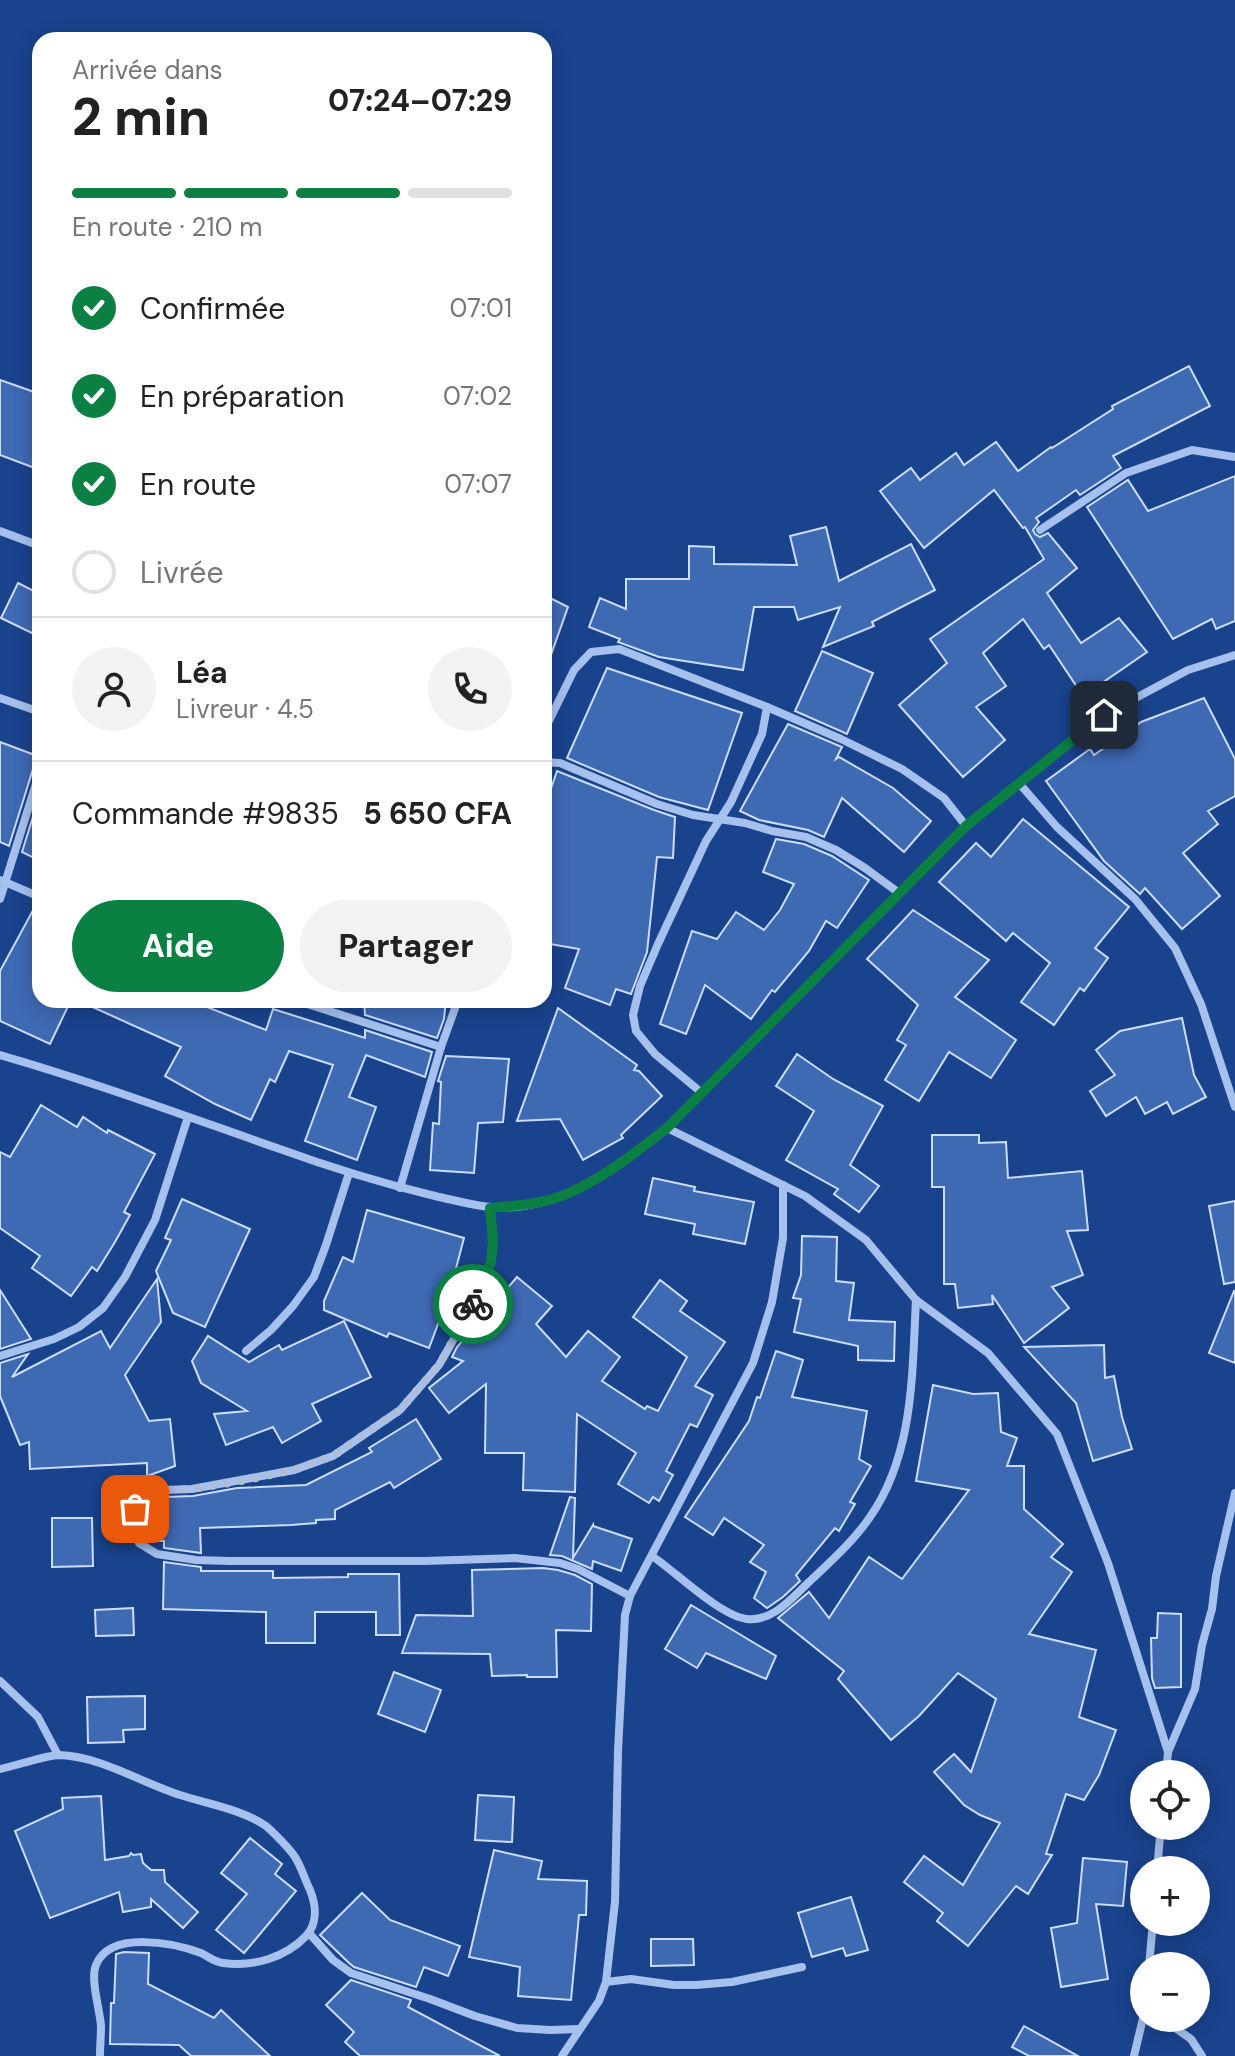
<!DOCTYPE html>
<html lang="fr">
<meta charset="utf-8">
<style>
:root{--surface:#fff;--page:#f2f2f2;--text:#222;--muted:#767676;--line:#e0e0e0;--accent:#0b8043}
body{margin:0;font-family:"DM Sans",sans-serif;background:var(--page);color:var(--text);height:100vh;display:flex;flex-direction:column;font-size:30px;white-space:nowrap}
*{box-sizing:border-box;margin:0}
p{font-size:26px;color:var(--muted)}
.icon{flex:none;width:44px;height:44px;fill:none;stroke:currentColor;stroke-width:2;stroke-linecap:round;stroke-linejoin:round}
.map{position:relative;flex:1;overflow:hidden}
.details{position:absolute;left:32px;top:32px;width:520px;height:976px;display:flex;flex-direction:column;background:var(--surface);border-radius:24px;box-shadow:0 4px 20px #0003}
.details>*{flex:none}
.controls{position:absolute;left:1130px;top:1760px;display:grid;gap:16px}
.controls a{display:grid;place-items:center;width:80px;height:80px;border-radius:50%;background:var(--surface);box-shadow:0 4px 20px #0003;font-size:40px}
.pin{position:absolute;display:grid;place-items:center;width:68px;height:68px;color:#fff;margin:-34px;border-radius:16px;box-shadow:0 4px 12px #0006}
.courier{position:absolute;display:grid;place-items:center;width:80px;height:80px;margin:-40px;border:6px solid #0b8043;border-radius:50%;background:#fff;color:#222;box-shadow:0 2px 10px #0007}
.headline em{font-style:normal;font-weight:800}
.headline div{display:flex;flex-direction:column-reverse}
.headline{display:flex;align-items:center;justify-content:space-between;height:136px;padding:0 40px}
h1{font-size:52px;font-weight:800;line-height:60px}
.bar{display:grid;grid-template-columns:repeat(4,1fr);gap:12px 8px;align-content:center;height:96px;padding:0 40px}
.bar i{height:10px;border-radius:6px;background:var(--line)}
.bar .on{background:var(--accent)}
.bar p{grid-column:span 4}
.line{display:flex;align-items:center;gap:20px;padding:0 40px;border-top:2px solid var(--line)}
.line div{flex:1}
.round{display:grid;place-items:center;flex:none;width:84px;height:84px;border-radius:42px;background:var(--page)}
ol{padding:0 40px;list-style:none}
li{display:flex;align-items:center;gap:24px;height:88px}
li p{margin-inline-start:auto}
li .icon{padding:8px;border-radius:50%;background:var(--accent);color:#fff;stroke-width:4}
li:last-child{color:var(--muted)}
li i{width:44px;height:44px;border:4px solid var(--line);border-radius:50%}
.button{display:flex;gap:16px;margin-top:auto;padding:16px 40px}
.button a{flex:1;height:92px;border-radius:48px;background:var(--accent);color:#fff;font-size:32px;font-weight:800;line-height:92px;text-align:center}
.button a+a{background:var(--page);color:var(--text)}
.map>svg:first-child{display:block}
.building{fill:#3e69b3;stroke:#ccddfa;stroke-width:2}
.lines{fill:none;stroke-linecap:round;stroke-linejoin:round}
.minor{stroke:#a6c1ee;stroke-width:8}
.done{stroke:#afbdd7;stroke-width:8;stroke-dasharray:0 14.4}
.route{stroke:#0b8043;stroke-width:10}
</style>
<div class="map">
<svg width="1235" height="2056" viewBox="0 0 1235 2056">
<rect width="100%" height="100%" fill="#1a438d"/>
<g class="building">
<path d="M1189,366L1210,406L1113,456L1121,468L1080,495L1076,490L1036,518L1039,522L1033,530L1035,534L1040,537L1048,533L1077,568L1047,593L1081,643L1119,618L1147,652L1083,696L1049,645L1044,649L1023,619L983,653L1006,686L976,707L1005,740L963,777L899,705L947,663L930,639L1044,559L1025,527L1023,528L994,490L924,548L880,491L911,468L920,480L956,453L964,465L996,442L1018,471L1051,447L1052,448L1113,409L1112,406Z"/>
<path d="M0,380L40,394V470L0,455Z"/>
<path d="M1235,476V621L1216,629L1212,619L1173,639L1087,507L1128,480L1148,511Z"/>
<path d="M826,527L839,581L911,544L935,590L872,622L874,626L823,647L840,607L798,620L794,607H754L743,670L659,657L618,642L620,639L589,627L600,598L626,609V579H689V546L714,547V564L797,565L790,536Z"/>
<path d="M18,583L40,594V637L1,618Z"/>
<path d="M544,595L568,607L547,666L544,665Z"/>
<path d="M822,651L873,673L847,734L795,711Z"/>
<path d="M607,668L742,713L708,810L659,797L567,758Z"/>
<path d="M1204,698L1235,759V796L1208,811L1218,824L1183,853L1220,896L1182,929L1145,888L1140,894L1104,861L1046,781L1090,749L1094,755L1141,722Z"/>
<path d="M788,724L842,747L836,759L839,757L893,788L931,821L904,852L842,798L824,837L808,830L759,820L740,811Z"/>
<path d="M0,742L40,757V764L33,769L9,846L0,842Z"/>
<path d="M557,771L654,810L675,817L673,858L657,857L647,952L631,994L616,989L610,1005L565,988L579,949L544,943V809Z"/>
<path d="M40,794V861L22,852Z"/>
<path d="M1023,819L1129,907L1095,948L1108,958L1084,991L1080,988L1054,1025L1021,1002L1050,963L1013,933L1006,941L939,882L976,843L991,857Z"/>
<path d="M776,839L804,844L832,856L869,880L837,928L826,921L809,951L775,992L772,990L751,1019L705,985L686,1034L660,1024L692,931L717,939L736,912L764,930L780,910L794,884L763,872Z"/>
<path d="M37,903L40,904V1000H71L50,1044L0,1021V971Z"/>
<path d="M913,910L989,960L955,997L1016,1040L991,1078L949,1052L919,1101L885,1080L906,1045L897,1040L918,1005L867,959Z"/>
<path d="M77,1000H189L266,1030L273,1009L365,1038V1030L432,1052L425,1077L366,1055L349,1097L376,1107L357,1160L305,1141L333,1065L289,1051L275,1082L270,1079L251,1120L215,1104L165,1076L181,1047Z"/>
<path d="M364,1000H446L444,1019L437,1038L365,1015Z"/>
<path d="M558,1008L637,1065L634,1070L639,1071L662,1096L621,1135L623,1138L583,1160L560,1119L517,1121Z"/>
<path d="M1182,1018L1194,1075L1206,1097L1173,1114L1167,1102L1145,1114L1136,1097L1106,1116L1090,1091L1115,1075L1096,1050L1120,1031Z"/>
<path d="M797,1054L833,1079L883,1106L850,1165L879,1186L859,1212L834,1194L838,1189L786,1160L814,1111L776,1086Z"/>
<path d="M446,1056L509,1059L503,1122L478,1123L474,1173L430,1170L433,1123L439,1124L441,1082L438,1081Z"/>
<path d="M41,1105L77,1127L83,1117L107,1133L108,1130L155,1154L124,1212L130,1215L115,1242L97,1271L92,1267L71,1296L32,1268L40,1256L0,1228V1152L10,1157Z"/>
<path d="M932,1135H979V1143L1006,1142L1008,1178L1082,1171L1088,1230L1067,1231L1083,1275L1052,1287L1069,1308L1024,1343L992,1295L993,1304L958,1308L955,1284H944V1187H932Z"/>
<path d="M653,1178L695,1187L694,1191L754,1202L745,1244L693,1234L695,1224L645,1214Z"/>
<path d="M182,1199L250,1229L205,1327L173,1313L156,1271L171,1240L165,1238Z"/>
<path d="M1235,1201V1282L1224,1284L1209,1206Z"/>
<path d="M367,1210L464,1238L449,1295L429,1348L389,1333L387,1337L324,1310V1301L343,1257L353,1262Z"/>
<path d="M802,1236L837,1237L836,1281L854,1283L849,1320L895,1322L894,1361L858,1360V1346L794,1332L801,1299L793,1298L801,1275Z"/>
<path d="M517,1277L552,1306L536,1324L566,1357L588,1331L620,1357L602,1381L645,1409L647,1406L658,1411L687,1357L633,1317L660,1280L687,1301L680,1311L725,1342L695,1386L713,1395L697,1427L690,1424L666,1471L673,1475L659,1501L653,1497L649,1503L618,1484L636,1453L577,1414L575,1492L523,1490L524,1453H485L486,1384L449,1413L429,1388L463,1361L452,1357L457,1347Z"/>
<path d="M157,1279L161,1322L125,1375L149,1421L170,1419L175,1466L147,1476V1463L30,1469L29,1442L20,1445L0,1396V1363L28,1354L12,1377L101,1331L110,1348Z"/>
<path d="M0,1290L31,1339L0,1349Z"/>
<path d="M1234,1291L1235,1292V1363L1209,1353Z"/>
<path d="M344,1321L371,1377L312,1404L321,1421L282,1443L273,1427L226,1445L214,1414L247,1411L201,1383L192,1361L208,1336L249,1362L279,1345L282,1350Z"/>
<path d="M1104,1345L1105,1378L1114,1376L1122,1417L1132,1449L1093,1461L1076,1403L1024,1347Z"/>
<path d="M776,1351L803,1360L792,1397L867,1411L859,1459L871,1466L850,1502L855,1504L839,1531L835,1528L796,1575L800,1581L783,1597L767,1608L754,1598L766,1572L750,1562L764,1545L724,1518L713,1535L685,1517L749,1421L757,1397L760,1398Z"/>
<path d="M933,1385L973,1394L998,1393L1001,1432L1017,1438L1007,1466H1024V1509L1063,1544L1051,1557L1072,1572L1029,1634L1096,1650L1079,1717L1116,1730L1099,1775L1084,1800L1066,1794L1046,1854L1052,1855L1028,1894L1016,1886L968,1946L937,1921L943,1913L904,1882L924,1856L963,1885L1000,1823L980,1815L964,1805L934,1772L954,1754L971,1772L996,1699L958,1673L919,1716L891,1740L838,1679L844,1671L778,1618L809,1592L829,1618L869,1557L902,1579L969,1490L916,1481Z"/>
<path d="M416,1419L441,1459L394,1488L390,1482L335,1510V1519L316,1520V1523L291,1525L200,1528L201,1553L164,1548V1541H148V1501L165,1497L193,1496L237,1488L306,1485L372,1452L369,1448Z"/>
<path d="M570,1497L575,1498L573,1558L593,1525V1526L632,1539L621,1571L593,1561L592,1569L562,1556L550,1555Z"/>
<path d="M52,1518H92L93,1566L52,1567Z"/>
<path d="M164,1562L201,1567V1571H273V1578L348,1577V1574H399L400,1635H376V1612H315V1643H266V1612L163,1609Z"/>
<path d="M543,1568L558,1570L575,1575L592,1584L591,1631L556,1630L557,1677H527V1675L492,1676L490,1654L402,1653L416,1615L473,1616L472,1570Z"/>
<path d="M691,1605L776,1656L766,1679L706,1653L697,1668L665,1649Z"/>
<path d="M133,1608L134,1635L96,1636L95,1610Z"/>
<path d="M1158,1613L1181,1614V1687L1155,1688L1152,1678L1151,1638H1157Z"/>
<path d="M394,1672L441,1690L425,1732L378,1714Z"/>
<path d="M145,1696V1729L123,1730L124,1742L88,1743L87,1697Z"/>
<path d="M478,1795L514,1797L512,1842L475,1840Z"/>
<path d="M101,1796L105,1860L129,1856L131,1853L133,1855L141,1854L143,1863L151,1870H164L165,1882L198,1912L183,1928L151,1899V1907L123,1912L119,1892L50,1918L15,1831L63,1809L62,1798Z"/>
<path d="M250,1838L282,1864L275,1874L296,1891L244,1953L216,1930L247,1894L221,1873Z"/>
<path d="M494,1850L542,1861L538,1879L587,1881L586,1915H579L571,2000L518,1996L520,1967L469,1957Z"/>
<path d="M1083,1858L1127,1862L1123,1906L1096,1904L1108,1979L1061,1987L1051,1928L1077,1923Z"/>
<path d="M362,1893L390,1920L460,1946L448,1976L424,1967L416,1987L354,1967L348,1962L320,1935Z"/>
<path d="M851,1897L868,1950L846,1956L843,1948L812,1957L798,1913Z"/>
<path d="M651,1939H693L694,1965L651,1966Z"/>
<path d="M124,1952L149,1953L148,1984L214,2018L221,2010L270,2056H191L179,2045L110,2044L111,2003H114L116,1954Z"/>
<path d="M351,1980L411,2000L408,2007L500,2056H360L345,2042L354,2032L326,2005Z"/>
<path d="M1024,2026L1078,2056H1029L1012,2047Z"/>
</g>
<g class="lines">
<g class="minor">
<path d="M1040,530L1126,473L1192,450L1235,457"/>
<path d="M0,531L40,546"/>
<path d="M0,698L40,712"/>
<path d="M544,731L574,670L591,652L619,649L767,707L841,739L902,769L944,798L966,826"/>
<path d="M544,762L560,763L657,804L693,815L745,823L772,831L806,837L836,850L865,868L899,893"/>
<path d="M1019,783L1057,827L1135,899L1175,948L1201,1004L1235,1107"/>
<path d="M0,880L40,897"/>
<path d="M0,899L40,771"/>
<path d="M295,1000L441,1047"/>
<path d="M0,1055C94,1082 185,1116 277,1148C329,1167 381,1183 435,1196C467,1203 490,1211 524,1206C580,1197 624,1162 667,1128L966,826L1104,715L1188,670L1235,655"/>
<path d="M702,1093L655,1054L636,1031L633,1015L640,986L658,944L706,841L731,802L762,734L767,707"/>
<path d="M667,1128L805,1196L866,1240L916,1300L988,1353L1057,1434L1108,1563L1168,1752"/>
<path d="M400,1188L441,1047L458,1000"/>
<path d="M490,1208L493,1240L491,1262L474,1304L439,1365L400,1410L333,1456L294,1470L192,1489L164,1490L144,1495L135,1509L132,1525L139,1543L157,1554L196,1560L229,1561H424L515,1558L560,1563L578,1569L630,1596"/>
<path d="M246,1351L271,1330L293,1306L314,1277L326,1245L349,1173"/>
<path d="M0,1356L54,1339L79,1327L103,1308L125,1277L155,1220L188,1117"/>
<path d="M652,1556C676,1572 720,1616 747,1619C772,1622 791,1599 808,1583C829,1563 853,1542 870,1517C914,1454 912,1374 916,1300"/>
<path d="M0,1681L38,1717L58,1755"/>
<path d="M0,1769C15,1766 47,1755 59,1755C100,1756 142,1783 180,1795C208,1804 241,1809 266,1826C273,1832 290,1849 295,1857C301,1866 305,1880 310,1890C316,1905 318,1923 306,1936C285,1958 253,1967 223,1963C215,1962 209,1957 201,1953C174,1943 110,1930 96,1965C90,1979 100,2010 101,2026C101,2036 100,2046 100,2056"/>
<path d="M1166,1774L1168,1752L1195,1689L1202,1645L1212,1609L1216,1576L1235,1493"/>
<path d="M1157,1870L1161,1826"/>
<path d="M309,1933L333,1960L351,1973L430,1999L475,2016L517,2028L550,2030L579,2029"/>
<path d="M1149,1966L1153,1922"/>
<path d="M606,1982L631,1979L674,1985H696L732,1982L802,1967"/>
<path d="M1161,2018L1191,2039L1202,2056"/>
<path d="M562,2056L599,2001L606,1982L615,1902L618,1751L625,1615L630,1596L753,1363L772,1302L783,1238V1185"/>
<path d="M1134,2056L1144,2014"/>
</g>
</g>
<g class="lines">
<path class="done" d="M135,1509L144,1495L164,1490L192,1489L242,1481L294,1470L333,1456L400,1410L439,1365L473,1304"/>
<path class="route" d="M473,1304L491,1262L493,1240L490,1208C516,1206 544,1204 569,1193C605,1177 636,1152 667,1128L966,826L1104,715"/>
</g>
</svg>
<div class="controls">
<a><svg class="icon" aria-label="locate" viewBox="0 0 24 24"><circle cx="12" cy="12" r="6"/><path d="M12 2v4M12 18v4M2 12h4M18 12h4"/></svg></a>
<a>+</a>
<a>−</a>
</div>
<div class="pin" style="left:135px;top:1509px;background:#ea580c"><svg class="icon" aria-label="bag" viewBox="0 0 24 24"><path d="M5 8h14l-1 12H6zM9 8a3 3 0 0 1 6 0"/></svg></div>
<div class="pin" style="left:1104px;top:715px;background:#1f2937"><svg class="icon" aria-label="home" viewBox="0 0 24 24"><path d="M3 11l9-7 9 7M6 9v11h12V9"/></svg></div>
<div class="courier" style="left:473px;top:1304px"><svg class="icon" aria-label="bike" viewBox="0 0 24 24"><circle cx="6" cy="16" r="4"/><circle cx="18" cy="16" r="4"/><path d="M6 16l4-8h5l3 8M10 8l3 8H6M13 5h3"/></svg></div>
<section class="details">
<div class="headline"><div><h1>2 min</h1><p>Arrivée dans</p></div><em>07:24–07:29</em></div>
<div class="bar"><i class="on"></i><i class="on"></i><i class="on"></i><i></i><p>En route · 210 m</p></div>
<ol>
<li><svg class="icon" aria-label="check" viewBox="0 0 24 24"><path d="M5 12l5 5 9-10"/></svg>Confirmée<p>07:01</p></li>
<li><svg class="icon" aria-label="check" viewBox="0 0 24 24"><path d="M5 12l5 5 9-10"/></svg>En préparation<p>07:02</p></li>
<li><svg class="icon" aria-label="check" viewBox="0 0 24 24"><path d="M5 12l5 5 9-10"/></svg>En route<p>07:07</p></li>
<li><i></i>Livrée</li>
</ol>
<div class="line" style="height:144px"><a class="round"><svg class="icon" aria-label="person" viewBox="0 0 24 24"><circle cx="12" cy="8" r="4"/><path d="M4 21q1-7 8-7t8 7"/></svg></a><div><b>Léa</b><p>Livreur · 4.5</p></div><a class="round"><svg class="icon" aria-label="phone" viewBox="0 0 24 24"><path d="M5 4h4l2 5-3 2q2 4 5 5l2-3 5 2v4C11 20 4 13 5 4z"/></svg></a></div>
<div class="line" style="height:104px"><div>Commande #9835</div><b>5 650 CFA</b></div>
<div class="button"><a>Aide</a><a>Partager</a></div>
</section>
</div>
